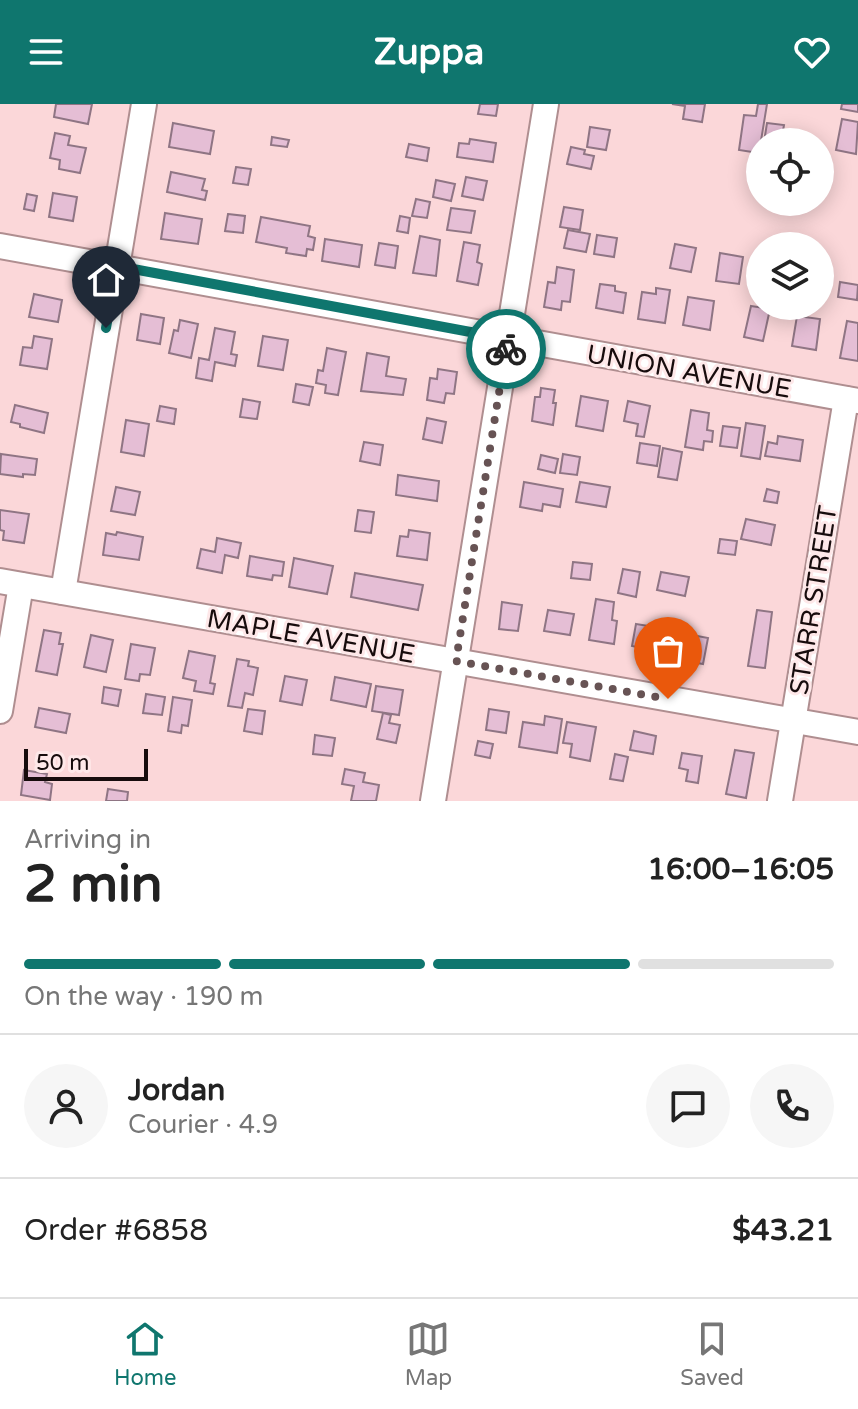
<!DOCTYPE html>
<meta charset="utf-8">
<style>
:root{--surface:#fff;--page:#f6f6f6;--text:#222;--muted:#767676;--line:#e0e0e0;--accent:#0f766e}
body{margin:0;font-family:"Varela Round",sans-serif;background:var(--page);color:var(--text);height:100vh;display:flex;flex-direction:column;font-size:30px;white-space:nowrap}
*{box-sizing:border-box;margin:0}
p{font-size:26px;color:var(--muted)}
.icon{flex:none;width:44px;height:44px;fill:none;stroke:currentColor;stroke-width:2;stroke-linecap:round;stroke-linejoin:round}
.map{position:relative;height:697px;overflow:hidden}
.side{display:flex;flex-direction:column;background:var(--surface);flex:1}
.side>*{flex:none}
.buttons{position:absolute;left:746px;top:24px;display:grid;gap:16px}
.buttons a{display:grid;place-items:center;width:88px;height:88px;border-radius:50%;background:var(--surface);box-shadow:0 4px 20px #0003;font-size:40px}
.scale{position:absolute;left:24px;bottom:20px;width:124px;box-sizing:border-box;padding-left:8px;border:4px solid #170c0d;border-top:0;font-size:22px;line-height:28px;white-space:nowrap;color:#170c0d;-webkit-text-stroke:6px #fee8e9;paint-order:stroke}
.pin{position:absolute;display:grid;place-items:center;width:68px;height:68px;color:#fff;margin:-82px -34px;border-radius:50% 50% 50% 0;rotate:-45deg;box-shadow:0 0 8px #0007}
.pin .icon{rotate:45deg}
.courier{position:absolute;display:grid;place-items:center;width:80px;height:80px;margin:-40px;border:6px solid #0f766e;border-radius:50%;background:#fff;color:#222;box-shadow:0 2px 10px #0007}
.overview em{font-style:normal;font-weight:800}
.overview div{display:flex;flex-direction:column-reverse}
.overview{display:flex;align-items:center;justify-content:space-between;height:136px;padding:0 24px}
h1{font-size:52px;font-weight:800;line-height:60px}
.bar{display:grid;grid-template-columns:repeat(4,1fr);gap:12px 8px;align-content:center;height:96px;padding:0 24px}
.bar i{height:10px;border-radius:6px;background:var(--line)}
.bar .current{background:var(--accent)}
.bar p{grid-column:span 4}
.line{display:flex;align-items:center;gap:20px;padding:0 24px;border-top:2px solid var(--line)}
.line div{flex:1}
.round{display:grid;place-items:center;flex:none;width:84px;height:84px;border-radius:42px;background:var(--page)}
header{display:flex;justify-content:space-between;align-items:center;height:104px;padding:0 24px;background:var(--accent);color:#fff;font-size:36px;font-weight:800}
.dock{display:flex;justify-content:space-around;align-items:center;height:112px;border-top:2px solid var(--line);background:var(--surface);font-size:22px;color:var(--muted)}
.dock a{display:grid;justify-items:center;gap:4px}
.dock .current{color:var(--accent)}
.map>svg:first-child{display:block}
.building{fill:#e5bed5;stroke:#8f7584;stroke-width:2}
.lines{fill:none;stroke-linecap:round;stroke-linejoin:round}
.minor-casing{stroke:#af8e90;stroke-width:28}
.minor{stroke:#fff;stroke-width:24}
.done{stroke:#675354;stroke-width:8;stroke-dasharray:0 14.4}
.route{stroke:#0f766e;stroke-width:10}
.labels{text-anchor:middle;stroke-width:6;stroke-linejoin:round;paint-order:stroke}
.street-label{font-size:26px;fill:#170c0d;stroke:#fee8e9}
</style>
<header><svg class="icon" aria-label="menu" viewBox="0 0 24 24"><path d="M4 6h16M4 12h16M4 18h16"/></svg>Zuppa<svg class="icon" aria-label="heart" viewBox="0 0 24 24"><path d="M12 20l-8-8c-3-5 5-10 8-4 3-6 11-1 8 4z"/></svg></header>
<div class="map">
<svg width="858" height="697" viewBox="0 0 858 697">
<rect width="100%" height="100%" fill="#fbd7d9"/>
<g class="building">
<path d="M56,0H92L88,20L54,13Z"/>
<path d="M480,0H498L496,12L478,10Z"/>
<path d="M672,0H705L702,18L683,15L685,2Z"/>
<path d="M758,0H767L759,49L739,46L744,11L756,12Z"/>
<path d="M842,0H858V8L841,5Z"/>
<path d="M842,15L858,18L856,50L836,46Z"/>
<path d="M173,19L214,27L210,50L169,43Z"/>
<path d="M767,19L784,21L781,38H764Z"/>
<path d="M590,23L610,26L606,46L587,43Z"/>
<path d="M55,29L70,32L68,41L86,44L80,69L59,65L60,56L50,54Z"/>
<path d="M272,33L289,36L287,43L271,41Z"/>
<path d="M470,35L496,39L493,58L457,53L459,39L469,40Z"/>
<path d="M409,40L429,44L427,57L406,53Z"/>
<path d="M571,43L585,46L584,50L594,52L591,65L567,60Z"/>
<path d="M236,63L251,65L248,81L233,79Z"/>
<path d="M171,68L205,75L202,86L207,87L205,96L167,88Z"/>
<path d="M466,73L487,77L483,96L462,92Z"/>
<path d="M436,76L455,80L451,97L433,93Z"/>
<path d="M53,89L77,93L73,117L49,113Z"/>
<path d="M27,90L37,92L34,107L24,105Z"/>
<path d="M416,95L430,98L427,114L412,112Z"/>
<path d="M564,103L583,106L580,126L560,123Z"/>
<path d="M451,104L475,107L471,129L447,126Z"/>
<path d="M165,109L202,115L198,140L161,135Z"/>
<path d="M228,110L245,112L243,129L225,127Z"/>
<path d="M400,112L410,114L408,129L397,127Z"/>
<path d="M261,113L310,122L308,132L315,134L313,146L307,145L306,152L286,149L287,144L256,138Z"/>
<path d="M568,126L590,130L586,148L564,144Z"/>
<path d="M597,131L617,134L614,153L594,150Z"/>
<path d="M420,132L440,136L436,172L413,169Z"/>
<path d="M325,135L362,141L359,163L322,157Z"/>
<path d="M464,138L480,141L477,158L482,160L478,181L457,177Z"/>
<path d="M379,139L398,142L395,164L375,161Z"/>
<path d="M675,140L696,144L691,168L670,164Z"/>
<path d="M720,149L743,153L739,180L716,177Z"/>
<path d="M557,163L574,166L570,198L562,197L561,206L544,203L548,178L555,179Z"/>
<path d="M840,178L858,181L857,196L838,193Z"/>
<path d="M600,180L615,182V187L626,189L623,209L596,204Z"/>
<path d="M656,184L670,186L665,219L638,215L642,188L656,190Z"/>
<path d="M34,190L62,196L58,218L29,213Z"/>
<path d="M688,193L714,197L710,226L683,221Z"/>
<path d="M751,202L770,205L763,237L744,233Z"/>
<path d="M141,210L164,214L160,240L137,236Z"/>
<path d="M797,212L820,215L816,246L792,242Z"/>
<path d="M180,216L198,220L191,254L169,249L174,226L178,227Z"/>
<path d="M847,217L858,219V257L840,254Z"/>
<path d="M215,224L235,228L231,250L237,251L235,262L215,258L212,277L196,274L199,254L209,256Z"/>
<path d="M34,232L52,235L47,265L20,261L23,243L32,244Z"/>
<path d="M263,232L288,236L283,266L258,262Z"/>
<path d="M327,244L346,248L338,291L325,289L326,281L316,279L318,266L323,267Z"/>
<path d="M367,249L389,253L386,272L406,275L403,291L361,287Z"/>
<path d="M438,265L457,268L454,290L446,289L444,299L427,296L430,274L437,275Z"/>
<path d="M296,280L313,283L309,301L293,298Z"/>
<path d="M541,284L555,286L553,299H556L553,321L532,317L535,293H540Z"/>
<path d="M581,292L608,297L603,327L576,322Z"/>
<path d="M243,295L260,298L257,315L240,313Z"/>
<path d="M628,297L650,302L644,333L636,332L638,320L624,317Z"/>
<path d="M15,301L48,309L44,329L20,323V320L11,318Z"/>
<path d="M160,302L176,305L174,320L157,317Z"/>
<path d="M691,306L709,309L707,326L713,327L712,338L704,337L703,346L685,343Z"/>
<path d="M427,314L446,318L442,339L423,335Z"/>
<path d="M126,316L149,320L144,352L121,348Z"/>
<path d="M746,319L765,322L760,355L741,352Z"/>
<path d="M723,322L740,324L737,344L720,342Z"/>
<path d="M778,332L803,336L800,357L765,352L768,338L777,340Z"/>
<path d="M364,338L383,341L380,361L360,357Z"/>
<path d="M640,339L660,342L657,362L637,359Z"/>
<path d="M663,344L682,348L677,376L658,373Z"/>
<path d="M1,350L37,355L35,371L23,370V373L0,370Z"/>
<path d="M563,350L580,353L577,371L560,369Z"/>
<path d="M541,351L558,355L555,369L538,365Z"/>
<path d="M398,371L439,377L437,397L396,391Z"/>
<path d="M524,378L563,385L560,403L543,400L542,407L520,403Z"/>
<path d="M580,378L610,383L606,403L576,398Z"/>
<path d="M116,383L140,388L135,411L111,407Z"/>
<path d="M767,385L779,388L777,399L764,397Z"/>
<path d="M0,406L29,410L24,439L3,436L4,427L0,426Z"/>
<path d="M358,406L374,408L371,429L355,427Z"/>
<path d="M746,415L775,421L771,441L741,435Z"/>
<path d="M409,426L430,429L427,456L397,452L400,432L408,433Z"/>
<path d="M117,428L143,433L139,456L103,451L106,429L116,431Z"/>
<path d="M217,434L241,439L238,454L225,451L222,469L197,464L201,445L215,448Z"/>
<path d="M720,435L737,437L735,451L718,449Z"/>
<path d="M250,452L284,458L282,472L273,471L272,476L247,472Z"/>
<path d="M294,454L333,462L327,490L289,483Z"/>
<path d="M573,458L592,460L590,476L571,474Z"/>
<path d="M623,465L640,468L636,493L618,489Z"/>
<path d="M661,468L689,473L685,492L657,486Z"/>
<path d="M355,469L423,481L418,506L351,493Z"/>
<path d="M596,495L614,498L612,516L617,517L614,540L589,536Z"/>
<path d="M502,498L522,501L518,527L499,525Z"/>
<path d="M548,506L574,510L570,531L544,527Z"/>
<path d="M757,506L772,508L765,564L748,562Z"/>
<path d="M636,520L655,523L652,546L632,542Z"/>
<path d="M44,526L61,529L59,540H63L57,571L36,567Z"/>
<path d="M687,530L708,534L703,560L692,558L693,553L683,551Z"/>
<path d="M91,531L113,536L106,568L84,563Z"/>
<path d="M131,540L155,544L150,571L140,570L139,577L125,575Z"/>
<path d="M189,547L215,552L210,579L215,580L213,590L194,587L196,577L183,574Z"/>
<path d="M237,555L249,557L248,562L258,564L253,591L245,589L242,604L228,602Z"/>
<path d="M285,572L307,576L302,601L280,597Z"/>
<path d="M335,573L371,580L366,603L331,596Z"/>
<path d="M376,582L403,586L399,611L372,607Z"/>
<path d="M104,583L121,586L118,602L102,599Z"/>
<path d="M146,590L165,593L162,611L143,609Z"/>
<path d="M173,593L192,596L188,622L182,621L181,629L168,627Z"/>
<path d="M39,604L70,610L66,629L35,623Z"/>
<path d="M248,605L265,607L262,630L244,627Z"/>
<path d="M489,605L509,608L506,629L486,626Z"/>
<path d="M383,609L391,611L389,619L400,621L396,639L377,635Z"/>
<path d="M545,612L562,615L557,649L519,643L523,618L544,621Z"/>
<path d="M567,618L596,623L590,657L570,653L572,640L563,639Z"/>
<path d="M634,627L656,632L653,650L630,646Z"/>
<path d="M315,631L335,634L332,652L313,650Z"/>
<path d="M478,637L493,640L490,654L475,651Z"/>
<path d="M735,646L754,649L746,694L726,690Z"/>
<path d="M682,649L702,652L698,679L686,677L688,666L679,664Z"/>
<path d="M615,650L628,653L623,677L610,675Z"/>
<path d="M345,665L365,669L363,678L379,681L376,697H351L354,682L342,680Z"/>
<path d="M24,666L47,670L45,678L52,680L50,696L21,691Z"/>
<path d="M108,685L128,688L127,697H106Z"/>
</g>
<g class="lines">
<g class="minor-casing">
<g id="minor">
<path d="M0,142L858,297"/>
<path d="M0,477L858,628"/>
<path d="M63,488L144,0"/>
<path d="M0,607L21,481"/>
<path d="M433,697L546,0"/>
<path d="M780,697L846,295"/>
</g>
</g>
<use href="#minor" class="minor"/>
</g>
<g class="lines">
<path class="done" d="M506,245L456,557L668,595"/>
<path class="route" d="M106,224L117,162L508,235L506,245"/>
</g>
<g class="labels">
<g class="street-label">
<text transform="translate(689 267) rotate(10)" y="9">UNION AVENUE</text>
<text transform="translate(813 496) rotate(-81)" y="9">STARR STREET</text>
<text transform="translate(311 532) rotate(10)" y="9">MAPLE AVENUE</text>
</g>
</g>
</svg>
<div class="buttons">
<a><svg class="icon" aria-label="locate" viewBox="0 0 24 24"><circle cx="12" cy="12" r="6"/><path d="M12 2v4M12 18v4M2 12h4M18 12h4"/></svg></a>
<a><svg class="icon" aria-label="layers" viewBox="0 0 24 24"><path d="M12 4l9 5-9 5-9-5zM3 14l9 5 9-5"/></svg></a>
</div>
<div class="scale">50 m</div>
<div class="pin" style="left:668px;top:595px;background:#ea580c"><svg class="icon" aria-label="bag" viewBox="0 0 24 24"><path d="M5 8h14l-1 12H6zM9 8a3 3 0 0 1 6 0"/></svg></div>
<div class="pin" style="left:106px;top:224px;background:#1f2937"><svg class="icon" aria-label="home" viewBox="0 0 24 24"><path d="M3 11l9-7 9 7M6 9v11h12V9"/></svg></div>
<div class="courier" style="left:506px;top:245px"><svg class="icon" aria-label="bike" viewBox="0 0 24 24"><circle cx="6" cy="16" r="4"/><circle cx="18" cy="16" r="4"/><path d="M6 16l4-8h5l3 8M10 8l3 8H6M13 5h3"/></svg></div>
</div>
<section class="side">
<div class="overview"><div><h1>2 min</h1><p>Arriving in</p></div><em>16:00–16:05</em></div>
<div class="bar"><i class="current"></i><i class="current"></i><i class="current"></i><i></i><p>On the way · 190 m</p></div>
<div class="line" style="height:144px"><a class="round"><svg class="icon" aria-label="person" viewBox="0 0 24 24"><circle cx="12" cy="8" r="4"/><path d="M4 21q1-7 8-7t8 7"/></svg></a><div><b>Jordan</b><p>Courier · 4.9</p></div><a class="round"><svg class="icon" aria-label="chat" viewBox="0 0 24 24"><path d="M4 5h16v11H9l-5 4z"/></svg></a><a class="round"><svg class="icon" aria-label="phone" viewBox="0 0 24 24"><path d="M5 4h4l2 5-3 2q2 4 5 5l2-3 5 2v4C11 20 4 13 5 4z"/></svg></a></div>
<div class="line" style="height:104px"><div>Order #6858</div><b>$43.21</b></div>
</section>
<nav class="dock">
<a class="current"><svg class="icon" aria-label="home" viewBox="0 0 24 24"><path d="M3 11l9-7 9 7M6 9v11h12V9"/></svg>Home</a>
<a><svg class="icon" aria-label="map" viewBox="0 0 24 24"><path d="M3 6l6-2 6 2 6-2v14l-6 2-6-2-6 2zM9 4v14M15 6v14"/></svg>Map</a>
<a><svg class="icon" aria-label="saved" viewBox="0 0 24 24"><path d="M7 4h10v16l-5-4-5 4z"/></svg>Saved</a>
</nav>
